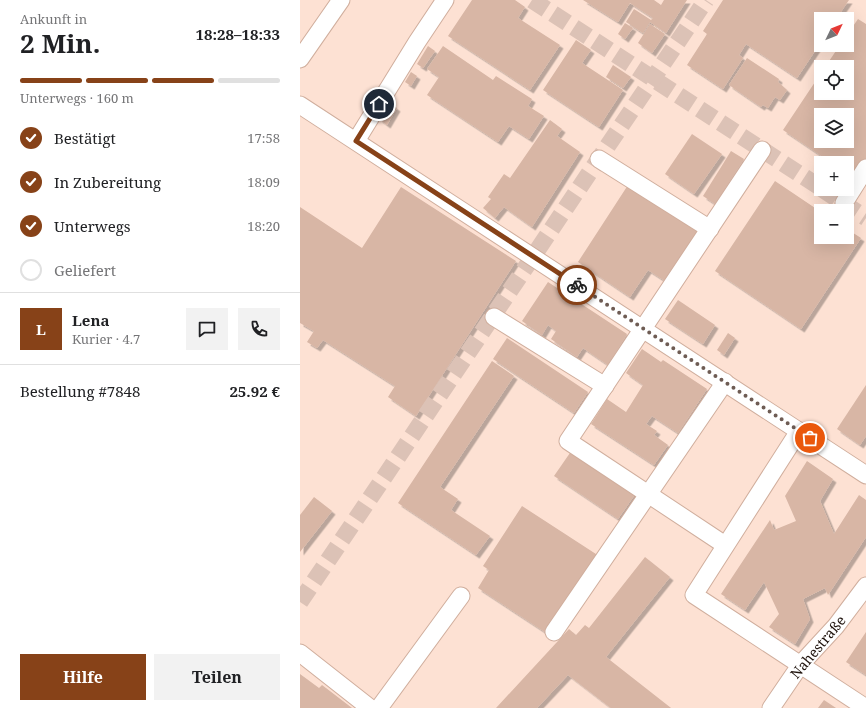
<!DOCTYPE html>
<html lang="de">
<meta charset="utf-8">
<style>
:root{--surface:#fff;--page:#f2f2f2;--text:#202124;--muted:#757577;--line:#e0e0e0;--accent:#874218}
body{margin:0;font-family:"Noto Serif",serif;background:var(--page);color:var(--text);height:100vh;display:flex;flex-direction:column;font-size:15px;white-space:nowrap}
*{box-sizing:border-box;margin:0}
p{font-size:13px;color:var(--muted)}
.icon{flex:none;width:22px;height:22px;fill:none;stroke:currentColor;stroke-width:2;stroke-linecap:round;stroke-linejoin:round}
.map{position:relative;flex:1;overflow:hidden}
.sheet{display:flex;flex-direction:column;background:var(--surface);width:300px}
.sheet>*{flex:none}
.needle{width:26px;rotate:47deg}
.buttons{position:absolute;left:514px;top:12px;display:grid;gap:8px}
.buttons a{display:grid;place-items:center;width:40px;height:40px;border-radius:0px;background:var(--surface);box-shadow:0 4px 16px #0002;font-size:20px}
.pin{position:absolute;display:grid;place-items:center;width:34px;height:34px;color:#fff;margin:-17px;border:2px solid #fff;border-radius:50%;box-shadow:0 1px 4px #0007}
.courier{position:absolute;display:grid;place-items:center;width:40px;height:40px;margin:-20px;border:3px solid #874218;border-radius:50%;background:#fff;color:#222;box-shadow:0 1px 5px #0007}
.summary em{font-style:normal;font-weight:700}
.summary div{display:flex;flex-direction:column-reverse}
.summary{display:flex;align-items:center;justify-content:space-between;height:68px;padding:0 20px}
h1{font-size:26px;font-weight:700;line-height:30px}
.bar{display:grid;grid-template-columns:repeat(4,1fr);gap:6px 4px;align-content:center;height:48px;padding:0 20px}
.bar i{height:5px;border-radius:3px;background:var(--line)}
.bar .current{background:var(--accent)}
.bar p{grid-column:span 4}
.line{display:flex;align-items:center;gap:10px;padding:0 20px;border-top:1px solid var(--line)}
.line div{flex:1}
.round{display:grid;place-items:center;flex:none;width:42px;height:42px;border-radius:0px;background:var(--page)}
ol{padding:0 20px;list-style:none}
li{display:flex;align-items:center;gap:12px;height:44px}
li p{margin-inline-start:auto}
li .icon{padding:4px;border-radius:50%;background:var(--accent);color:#fff;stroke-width:4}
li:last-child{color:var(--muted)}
li i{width:22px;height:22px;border:2px solid var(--line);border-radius:50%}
.primary-button{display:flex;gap:8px;margin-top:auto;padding:8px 20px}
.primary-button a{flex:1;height:46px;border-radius:0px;background:var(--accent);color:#fff;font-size:16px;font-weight:700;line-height:46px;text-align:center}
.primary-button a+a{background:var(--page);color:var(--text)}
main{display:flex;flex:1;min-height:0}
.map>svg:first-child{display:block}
.building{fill:#d8b6a5;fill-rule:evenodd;filter:url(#shadow)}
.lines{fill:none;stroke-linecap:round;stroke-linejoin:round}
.minor-tunnel{stroke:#dcc2b6;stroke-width:17;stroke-dasharray:17 8;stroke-linecap:butt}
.minor-casing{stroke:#d0ae9d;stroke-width:19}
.minor{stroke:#fff;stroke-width:17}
.done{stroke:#6e5c54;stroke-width:4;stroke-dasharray:0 7.2}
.route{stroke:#874218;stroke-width:5}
.labels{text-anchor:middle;stroke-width:3;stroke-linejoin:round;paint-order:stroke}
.street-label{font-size:14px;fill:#21150f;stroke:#fff}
</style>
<main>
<section class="sheet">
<div class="summary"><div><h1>2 Min.</h1><p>Ankunft in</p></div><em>18:28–18:33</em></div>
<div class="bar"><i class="current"></i><i class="current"></i><i class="current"></i><i></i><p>Unterwegs · 160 m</p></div>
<ol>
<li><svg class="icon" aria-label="check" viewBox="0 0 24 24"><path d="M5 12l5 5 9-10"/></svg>Bestätigt<p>17:58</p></li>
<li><svg class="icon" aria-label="check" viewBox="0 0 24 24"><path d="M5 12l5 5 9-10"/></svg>In Zubereitung<p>18:09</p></li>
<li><svg class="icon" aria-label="check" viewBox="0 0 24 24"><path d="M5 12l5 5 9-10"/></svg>Unterwegs<p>18:20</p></li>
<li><i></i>Geliefert</li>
</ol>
<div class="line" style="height:72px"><b class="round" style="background:var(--accent);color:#fff">L</b><div><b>Lena</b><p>Kurier · 4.7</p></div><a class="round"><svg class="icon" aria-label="chat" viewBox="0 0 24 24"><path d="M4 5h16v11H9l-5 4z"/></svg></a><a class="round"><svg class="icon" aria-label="phone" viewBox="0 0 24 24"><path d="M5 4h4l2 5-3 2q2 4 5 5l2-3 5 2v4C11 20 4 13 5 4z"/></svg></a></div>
<div class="line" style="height:52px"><div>Bestellung #7848</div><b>25.92 €</b></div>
<div class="primary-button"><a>Hilfe</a><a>Teilen</a></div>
</section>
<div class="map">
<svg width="566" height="708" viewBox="0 0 566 708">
<defs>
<filter id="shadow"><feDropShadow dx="3.5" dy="3.5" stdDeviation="0" flood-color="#0004"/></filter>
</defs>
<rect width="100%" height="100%" fill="#fde1d3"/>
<g class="building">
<path d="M172,0H215L225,7L218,18L260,45L230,90L148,36Z"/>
<path d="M283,0H354L361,5L364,0H387L366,33L350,22L343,33L326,22L334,9L351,20L353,18L330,3L318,22Z"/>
<path d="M423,0H549L536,19H521V42L497,78L446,44L439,55L443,58L423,89L387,65L407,34L403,31Z"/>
<path d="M558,19L566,24V158L553,177L547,173V163H532L483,130L521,73V93H547V67H525L540,45H547V35ZM521,115H547V141H521Z"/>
<path d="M325,23L333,28L325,39L318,34Z"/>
<path d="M350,24L365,34L352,53L338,43Z"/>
<path d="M276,40L291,50L282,63L323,90L299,127L243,90Z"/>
<path d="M128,46L135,51L123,68L117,64Z"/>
<path d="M143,46L193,80L196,76L232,99L228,106L244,116L229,139L209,126L198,142L127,95L139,77L127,69Z"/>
<path d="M447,58L479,79L478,82L487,90L480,100L475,97L468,108L463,105L461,107L429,85Z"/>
<path d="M313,65L331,77L323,88L306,77Z"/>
<path d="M111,72L117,76L111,86L105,82Z"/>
<path d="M90,103L97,108L87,125L79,119Z"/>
<path d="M250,120L262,129L257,136L280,152L232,227L204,207L195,218L183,208L191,199L188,197L204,174L210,178Z"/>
<path d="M392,134L422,154L394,194L365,174Z"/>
<path d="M431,151L444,159L415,204L403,196Z"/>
<path d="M475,181L521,212V237H547V229L561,238L501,329L415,271Z"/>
<path d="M328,185L399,231L365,281L348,270L330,297L278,262Z"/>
<path d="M101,187L216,261L116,416L88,397L95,386L23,340L17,348L7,342L14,331L0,323V207L62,248Z"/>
<path d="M248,282L327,334L308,365L283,348L277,357L251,339L256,331L248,325L242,335L222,321Z"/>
<path d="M378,300L415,325L403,344L365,319Z"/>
<path d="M428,333L435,338L424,355L417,350Z"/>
<path d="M207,338L288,392L274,413L193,359Z"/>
<path d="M342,349L361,362L363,360L407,389L378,433L352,416L346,424L357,431L354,435L368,445L354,465L291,424L307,399L326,412L343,385L326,373Z"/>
<path d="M192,361L214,376L140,487L158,499L151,510L190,536L176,555L98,503Z"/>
<path d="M566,385V436L560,445L537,429Z"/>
<path d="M272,450L336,493L318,519L254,476Z"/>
<path d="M507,461L533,479L520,501L534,534L559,495L566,500V537L528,595L525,588L503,599L510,619L495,644L469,627L479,614L464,582L445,610L421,594L470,520L474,530L496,521L485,496Z"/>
<path d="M14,497L32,511L0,552V515Z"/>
<path d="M222,506L299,556L248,634L178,588L189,570L183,566Z"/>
<path d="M345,557L370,577L306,657L371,708H311L268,675L237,708H196L269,629L276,635L285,625L289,628Z"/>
<path d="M566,632V675L546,662Z"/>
<path d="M0,674L19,688L22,685L52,708H0Z"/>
<path d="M524,700L536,708H518Z"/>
</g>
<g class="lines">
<g class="minor-tunnel">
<path d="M232,0L521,188"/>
<path d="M522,189L566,218"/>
<path d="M0,602L406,0"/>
</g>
<g class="minor-casing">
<g id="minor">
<path d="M0,59L41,0"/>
<path d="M0,105L566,475"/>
<path d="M56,141L117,42L145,0"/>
<path d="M299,159L410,229"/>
<path d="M544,203L566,168"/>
<path d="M194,317L305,386"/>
<path d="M499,431L394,595L566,708"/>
<path d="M425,545L268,441L462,150"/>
<path d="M254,632L425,382"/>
<path d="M0,653L70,708"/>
<path d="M79,708L161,596"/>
<path d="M471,708L501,664L536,626L566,586"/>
</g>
</g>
<use href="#minor" class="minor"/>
</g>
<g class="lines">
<path class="done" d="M277,285L510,438"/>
<path class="route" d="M79,104L56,141L277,285"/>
</g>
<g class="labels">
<g class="street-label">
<text transform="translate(518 647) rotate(-50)" y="5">Nahestraße</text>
</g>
</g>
</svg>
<div class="buttons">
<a><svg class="needle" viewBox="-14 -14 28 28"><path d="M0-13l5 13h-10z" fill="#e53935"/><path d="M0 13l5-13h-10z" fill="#757577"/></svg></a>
<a><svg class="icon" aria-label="locate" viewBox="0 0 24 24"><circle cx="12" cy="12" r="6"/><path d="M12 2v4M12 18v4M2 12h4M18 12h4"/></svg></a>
<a><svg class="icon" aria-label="layers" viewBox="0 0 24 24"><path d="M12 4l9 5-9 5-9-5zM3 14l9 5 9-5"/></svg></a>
<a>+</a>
<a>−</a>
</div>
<div class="pin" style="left:510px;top:438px;background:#ea580c"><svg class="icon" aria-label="bag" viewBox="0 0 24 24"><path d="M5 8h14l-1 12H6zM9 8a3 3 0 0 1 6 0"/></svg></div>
<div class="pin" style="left:79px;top:104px;background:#1f2937"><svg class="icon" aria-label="home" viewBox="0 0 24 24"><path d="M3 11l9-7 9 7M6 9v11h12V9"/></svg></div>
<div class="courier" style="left:277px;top:285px"><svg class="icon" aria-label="bike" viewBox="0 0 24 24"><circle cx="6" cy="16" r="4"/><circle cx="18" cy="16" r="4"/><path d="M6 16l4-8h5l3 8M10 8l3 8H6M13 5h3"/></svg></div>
</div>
</main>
